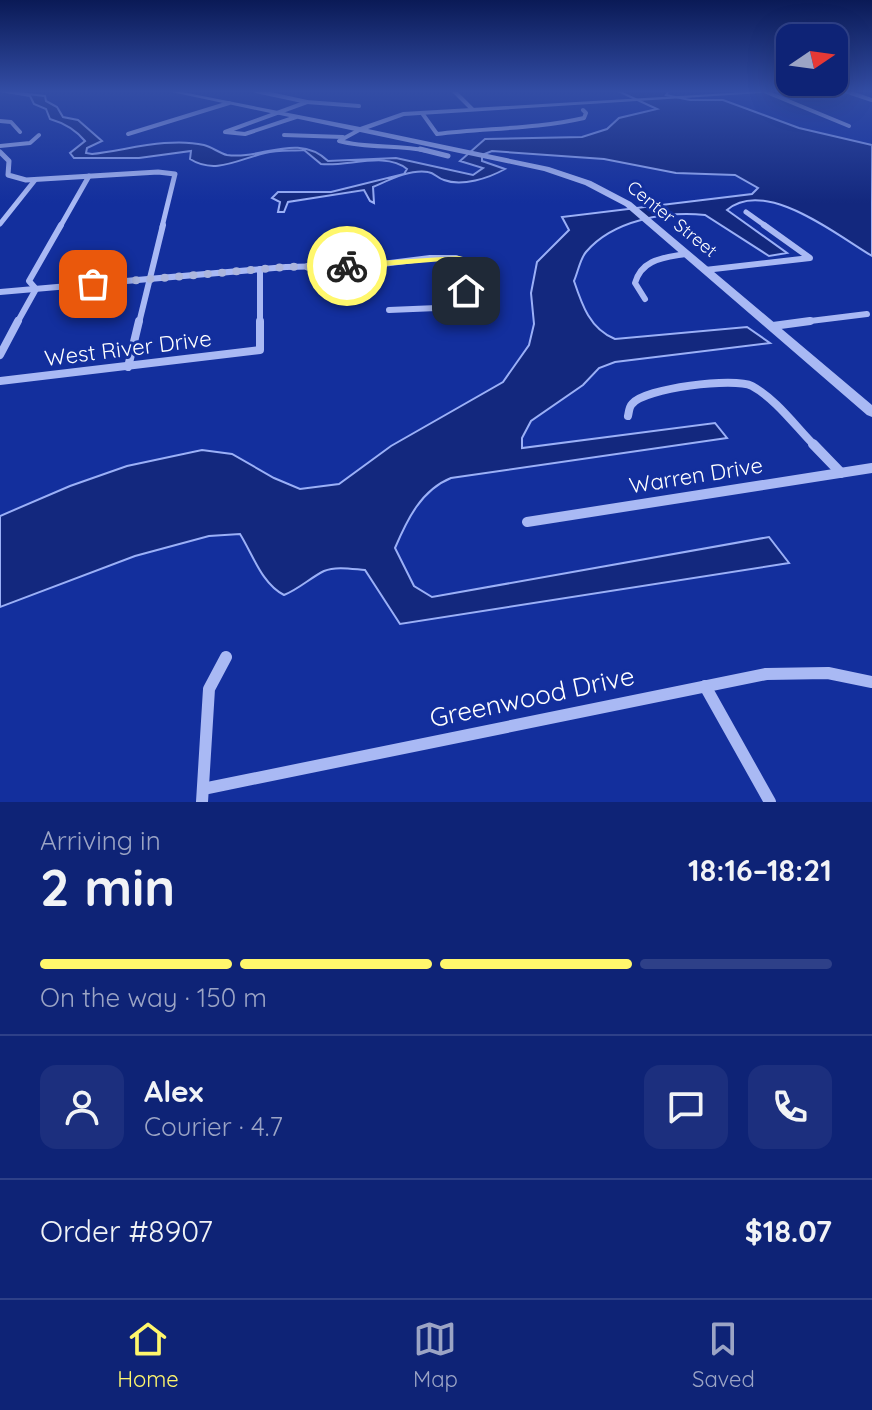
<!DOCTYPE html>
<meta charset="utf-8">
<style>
:root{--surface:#0e2376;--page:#1c2f7e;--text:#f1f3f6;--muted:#9ba4c5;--line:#2e4088;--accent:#fff76c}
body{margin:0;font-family:Quicksand,sans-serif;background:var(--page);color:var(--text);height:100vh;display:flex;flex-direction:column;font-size:30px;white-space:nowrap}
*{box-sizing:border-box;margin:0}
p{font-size:26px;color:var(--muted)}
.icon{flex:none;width:44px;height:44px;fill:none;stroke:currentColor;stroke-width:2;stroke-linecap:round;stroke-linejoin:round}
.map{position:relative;height:802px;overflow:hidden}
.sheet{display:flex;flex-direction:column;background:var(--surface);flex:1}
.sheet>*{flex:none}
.needle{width:52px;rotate:77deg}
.controls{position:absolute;left:776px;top:24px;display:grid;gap:16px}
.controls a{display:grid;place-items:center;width:72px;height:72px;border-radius:16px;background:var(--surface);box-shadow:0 8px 32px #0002,0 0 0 2px var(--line);font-size:40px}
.pin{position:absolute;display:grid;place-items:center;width:68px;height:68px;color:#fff;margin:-34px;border-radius:16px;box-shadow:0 4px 12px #0006}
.courier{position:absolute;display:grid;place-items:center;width:80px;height:80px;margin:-40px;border:6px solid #fff76c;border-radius:50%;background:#fff;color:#222;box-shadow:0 2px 10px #0007}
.head em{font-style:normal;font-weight:800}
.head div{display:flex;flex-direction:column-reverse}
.head{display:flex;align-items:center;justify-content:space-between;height:136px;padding:0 40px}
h1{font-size:52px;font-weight:800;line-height:60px}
.bar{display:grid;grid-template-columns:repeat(4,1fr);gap:12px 8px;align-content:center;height:96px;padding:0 40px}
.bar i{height:10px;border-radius:6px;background:var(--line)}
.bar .active{background:var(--accent)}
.bar p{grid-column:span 4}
.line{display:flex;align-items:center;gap:20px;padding:0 40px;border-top:2px solid var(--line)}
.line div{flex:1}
.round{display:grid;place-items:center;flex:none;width:84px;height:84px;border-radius:16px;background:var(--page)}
.tabs{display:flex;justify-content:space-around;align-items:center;height:112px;border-top:2px solid var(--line);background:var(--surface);font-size:22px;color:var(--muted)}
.tabs a{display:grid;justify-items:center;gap:4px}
.tabs .active{color:var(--accent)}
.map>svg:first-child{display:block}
.water{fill:#13287e;stroke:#9bb0f7;stroke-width:2}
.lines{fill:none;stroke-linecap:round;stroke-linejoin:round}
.minor-far5{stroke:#a9b9f4;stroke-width:4}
.minor-far4{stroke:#a9b9f4;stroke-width:5}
.minor-far3{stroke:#a9b9f4;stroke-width:6}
.minor-far2{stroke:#a9b9f4;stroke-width:8}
.minor-far1{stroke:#a9b9f4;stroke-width:10}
.minor{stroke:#a9b9f4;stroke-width:12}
.tertiary{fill:#a9b9f4;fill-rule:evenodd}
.route{fill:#fff76c}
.done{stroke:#acb6dd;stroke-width:8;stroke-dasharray:0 14.4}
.labels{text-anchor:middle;stroke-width:6;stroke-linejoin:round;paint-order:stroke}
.far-street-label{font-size:18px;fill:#fff;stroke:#132f9d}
.street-label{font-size:22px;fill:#fff;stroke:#132f9d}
.near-street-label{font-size:26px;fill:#fff;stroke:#132f9d}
</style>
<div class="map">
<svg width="872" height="802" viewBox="0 0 872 802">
<rect width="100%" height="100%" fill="#132f9d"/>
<path class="water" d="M0,91L45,96L46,101L57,107L63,117L78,120L102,141L87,148L86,153L92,154C127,150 169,137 204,145C212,147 219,153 227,155C261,160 298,132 328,161L396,158L473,175L483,168L460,161L485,139L582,137L607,129L619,118L657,109L618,91H669L666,95L690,100H723L799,128L872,145V256C838,236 765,177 727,210L787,253L769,256L705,215C666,211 613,220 586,252C580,259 578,272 574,281C582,305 590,329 615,339L747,327L770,343L615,362L599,368L583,385L531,421L522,438V448L715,423L727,438L451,478C421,490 407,520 395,548L414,586L432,597L769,537L789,563L400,624L365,570C352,569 336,566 324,571C310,578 299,589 284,595C262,584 253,555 240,534L209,536L135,556L0,607V516L70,486L127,466L202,450L232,454L274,478L300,489L339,484L391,446L503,382L529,345L534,324L531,293L537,262L569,230L562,217L752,194L758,188L735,175L676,173L604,159L492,151L482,155V161L505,169C489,178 462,187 444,180C437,178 435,173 428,172C410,169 389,180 373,187L374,203L370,201L364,190L288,202L284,212H278L280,202L272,198L278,192H331L404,174L407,169C386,151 347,167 321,164L304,150C291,151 278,150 265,153C239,159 215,175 190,159L191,151L139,158H74L70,153L85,141C75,129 64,123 50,119L46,109L34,104L30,96Z"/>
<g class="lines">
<g class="minor-far5">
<path d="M256,91L307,102L359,106"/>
<path d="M454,91L472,109"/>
<path d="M764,91L849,126"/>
<path d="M845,91L872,100"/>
<path d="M422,113L437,134C486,128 536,129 584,118L586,113L583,110"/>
<path d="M296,117L245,134L225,132L307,102"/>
<path d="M0,121L11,122L20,132"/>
<path d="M361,129L339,141C369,149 398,144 428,151"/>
<path d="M128,134L229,103"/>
<path d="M284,135L343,137"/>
<path d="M0,146L30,143L39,135"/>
</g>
<g class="minor-far4">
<path d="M420,149L448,156"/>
<path d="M0,152L9,161L8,175L26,180L158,172L175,174L162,227"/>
<path d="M746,212L767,227"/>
<path d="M0,224L35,180"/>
<path d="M60,227L89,176"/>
</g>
<g class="minor-far3">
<path d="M260,269V323"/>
<path d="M705,270L810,258L764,225"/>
<path d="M0,292L286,267L374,265L430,258H456L475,267L461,307L389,310"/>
<path d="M645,299L635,283C642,259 663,258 685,254"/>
<path d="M17,323L36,289L29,281L61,225"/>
<path d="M139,323L163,225"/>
<path d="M794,323L867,314"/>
</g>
<g class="minor-far2">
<path d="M773,326L810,321"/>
<path d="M0,355L18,321"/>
<path d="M128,367L139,321"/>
<path d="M0,381L260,350V321"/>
<path d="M628,416C629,412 629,407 632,404C644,388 735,377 752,386C776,399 796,427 815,446"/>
</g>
<g class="minor-far1">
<path d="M813,444L841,473"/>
<path d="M527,522L872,468"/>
</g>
<g class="minor">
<path d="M705,686L770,802"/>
<path d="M203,789L766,674L828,673L872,682"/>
<path d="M202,802L209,689L226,657"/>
</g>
<path class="tertiary" d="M167,91H177L360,127L403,112L764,91L761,93L404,116L368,129L549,167L591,181L631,202L872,405V417L867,415L625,206L585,185L544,171Z"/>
</g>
<linearGradient id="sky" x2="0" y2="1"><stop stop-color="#0a1a56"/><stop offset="0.45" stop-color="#334da5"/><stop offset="1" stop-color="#334da5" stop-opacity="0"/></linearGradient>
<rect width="872" height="203" fill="url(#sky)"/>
<path class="route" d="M459,256L471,259L480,267L478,279L466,294L460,291L470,268L455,260L347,269L342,266L347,263Z"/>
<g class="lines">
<path class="done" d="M93,284L286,267L347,266"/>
</g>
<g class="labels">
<g class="far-street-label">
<text transform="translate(672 219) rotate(39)" y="6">Center Street</text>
</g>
<g class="street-label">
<text transform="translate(128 348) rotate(-7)" y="8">West River Drive</text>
<text transform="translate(696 475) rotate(-9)" y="8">Warren Drive</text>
</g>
<g class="near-street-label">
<text transform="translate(532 697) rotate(-12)" y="9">Greenwood Drive</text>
</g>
</g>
</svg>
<div class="controls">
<a><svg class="needle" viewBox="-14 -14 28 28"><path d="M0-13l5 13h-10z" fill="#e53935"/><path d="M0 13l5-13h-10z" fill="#9ba4c5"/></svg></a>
</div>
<div class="pin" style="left:93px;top:284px;background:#ea580c"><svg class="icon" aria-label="bag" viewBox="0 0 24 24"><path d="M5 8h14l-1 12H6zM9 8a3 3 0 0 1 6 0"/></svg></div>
<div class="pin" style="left:466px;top:291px;background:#1f2937"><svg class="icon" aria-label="home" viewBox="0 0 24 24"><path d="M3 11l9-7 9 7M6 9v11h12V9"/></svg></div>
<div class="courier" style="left:347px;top:266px"><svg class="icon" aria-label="bike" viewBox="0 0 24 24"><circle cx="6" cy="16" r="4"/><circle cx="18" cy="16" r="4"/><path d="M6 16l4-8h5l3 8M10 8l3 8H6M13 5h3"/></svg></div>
</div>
<section class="sheet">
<div class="head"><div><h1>2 min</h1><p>Arriving in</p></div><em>18:16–18:21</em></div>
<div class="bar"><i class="active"></i><i class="active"></i><i class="active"></i><i></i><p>On the way · 150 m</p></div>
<div class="line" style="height:144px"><a class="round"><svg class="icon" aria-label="person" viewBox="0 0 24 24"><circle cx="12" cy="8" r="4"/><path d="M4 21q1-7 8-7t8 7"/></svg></a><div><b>Alex</b><p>Courier · 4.7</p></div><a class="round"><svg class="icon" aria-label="chat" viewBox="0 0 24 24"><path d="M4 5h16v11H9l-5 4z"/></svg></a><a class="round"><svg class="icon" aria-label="phone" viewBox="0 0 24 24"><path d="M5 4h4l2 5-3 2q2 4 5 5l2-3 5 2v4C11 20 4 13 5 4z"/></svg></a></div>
<div class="line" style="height:104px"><div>Order #8907</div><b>$18.07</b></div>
</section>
<nav class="tabs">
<a class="active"><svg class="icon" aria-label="home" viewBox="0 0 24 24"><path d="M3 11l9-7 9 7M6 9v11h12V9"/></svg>Home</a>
<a><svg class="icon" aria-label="map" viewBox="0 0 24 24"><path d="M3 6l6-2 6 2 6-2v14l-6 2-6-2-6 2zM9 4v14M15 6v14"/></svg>Map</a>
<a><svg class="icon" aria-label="saved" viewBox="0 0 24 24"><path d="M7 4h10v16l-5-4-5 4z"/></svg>Saved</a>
</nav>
